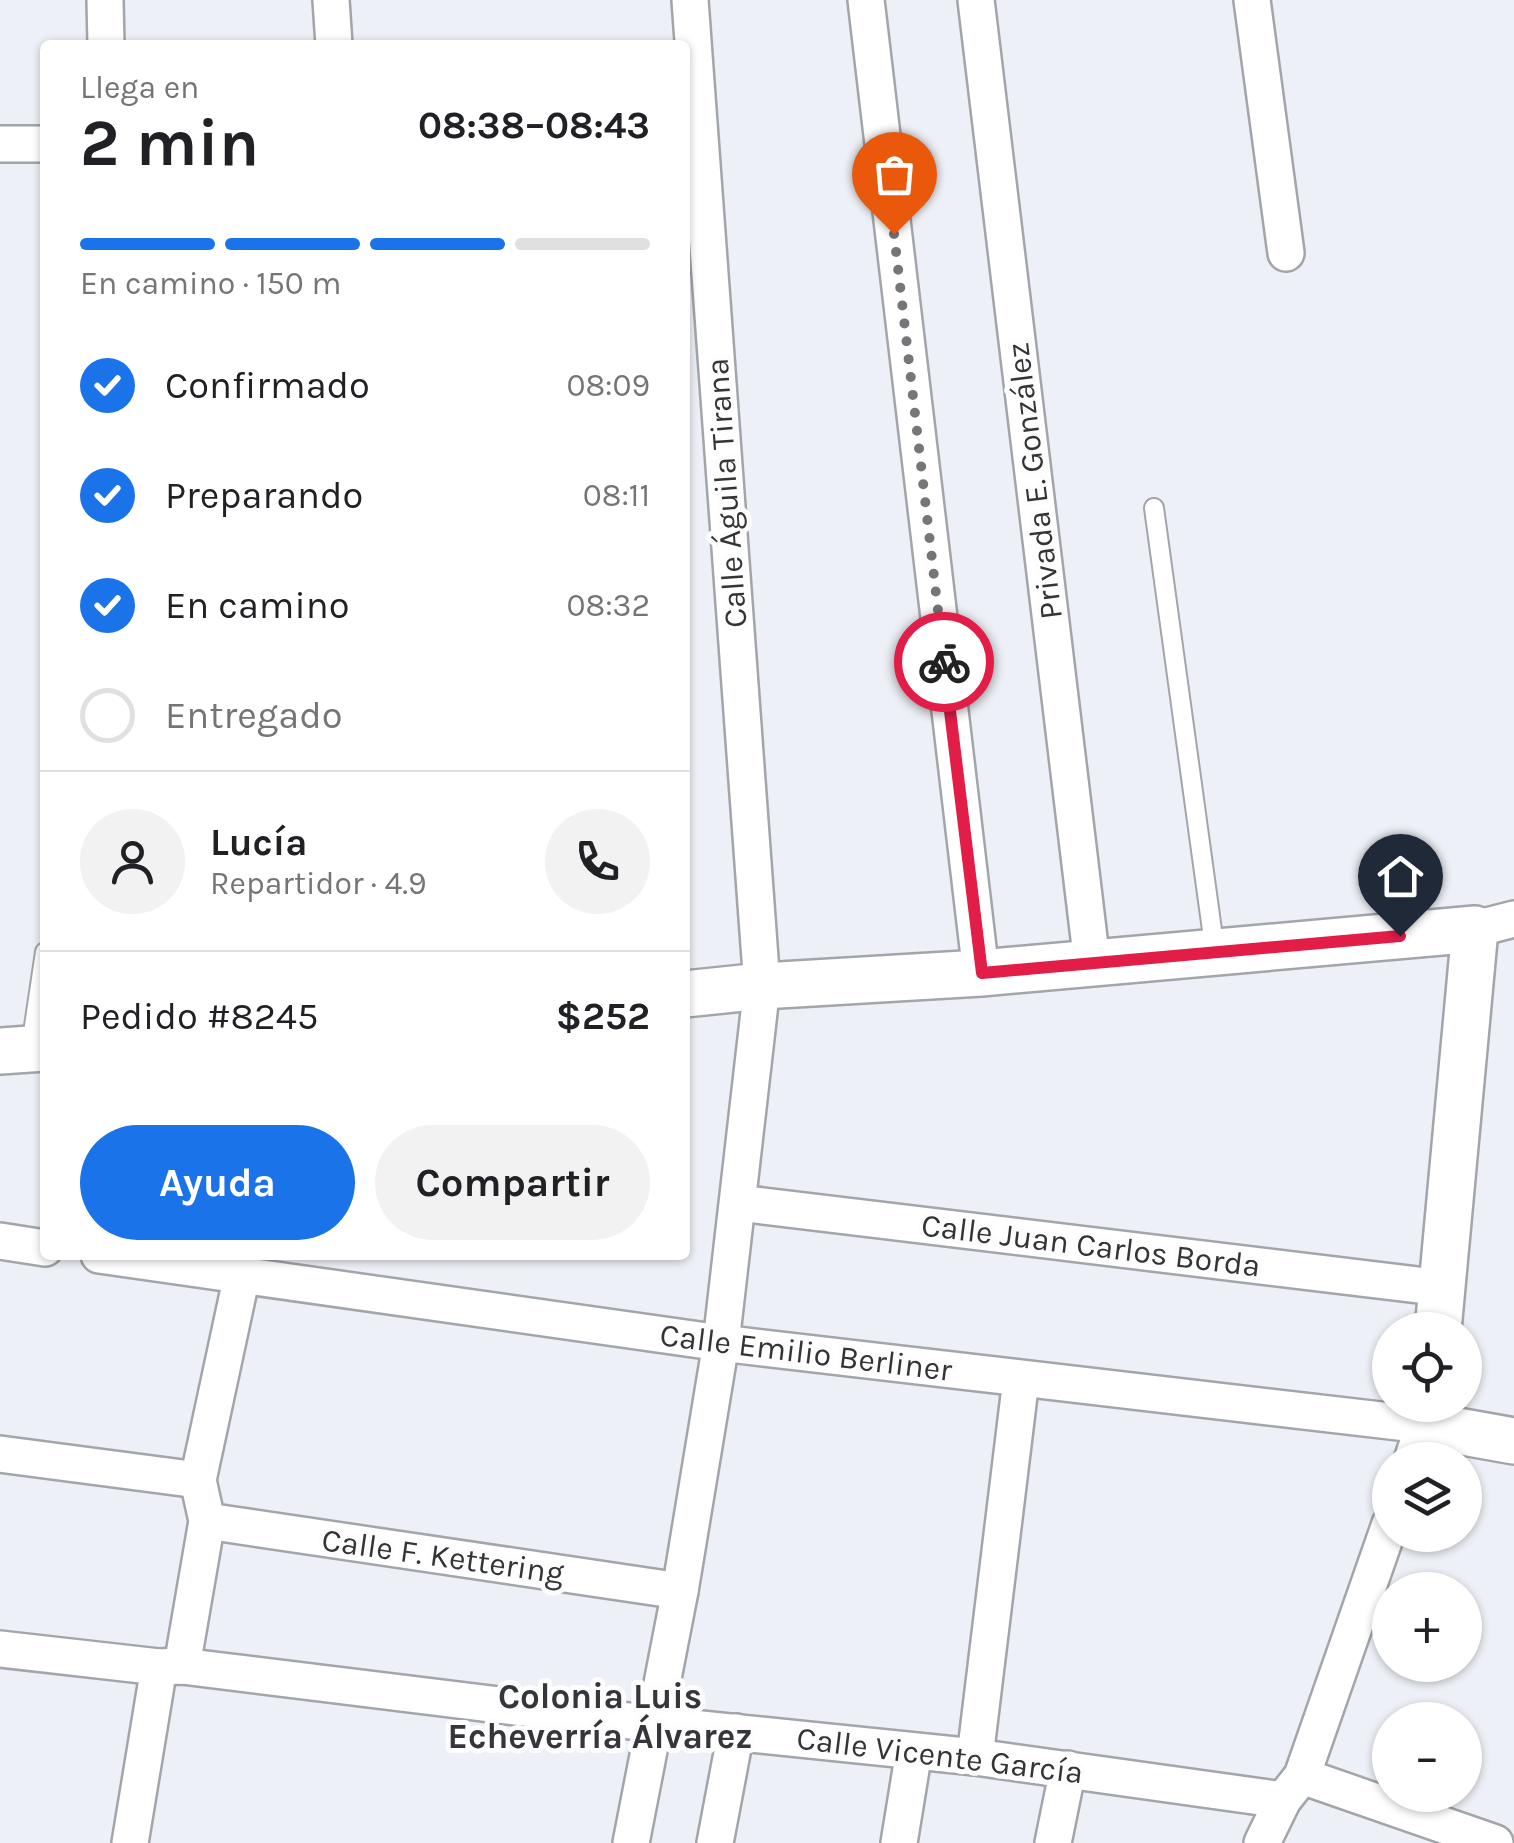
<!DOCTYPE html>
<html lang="es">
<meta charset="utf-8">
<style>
:root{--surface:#fff;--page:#f2f2f2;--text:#202124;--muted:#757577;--line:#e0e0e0;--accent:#1a73e8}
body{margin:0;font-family:Karla,sans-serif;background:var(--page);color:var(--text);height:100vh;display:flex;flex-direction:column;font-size:38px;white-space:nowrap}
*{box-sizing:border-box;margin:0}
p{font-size:32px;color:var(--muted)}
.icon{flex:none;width:55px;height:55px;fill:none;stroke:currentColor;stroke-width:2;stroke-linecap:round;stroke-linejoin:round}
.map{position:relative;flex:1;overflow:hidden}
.sheet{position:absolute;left:40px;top:40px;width:650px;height:1220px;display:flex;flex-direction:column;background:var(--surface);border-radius:10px;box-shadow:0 2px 8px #0004}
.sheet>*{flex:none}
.fabs{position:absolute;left:1372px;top:1312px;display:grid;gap:20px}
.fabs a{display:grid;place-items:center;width:110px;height:110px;border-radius:50%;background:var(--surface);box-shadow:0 2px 8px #0004;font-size:50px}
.pin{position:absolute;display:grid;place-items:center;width:85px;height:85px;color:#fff;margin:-102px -42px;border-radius:50% 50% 50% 0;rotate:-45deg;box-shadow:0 0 10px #0007}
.pin .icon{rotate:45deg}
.courier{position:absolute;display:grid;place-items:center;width:100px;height:100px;margin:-50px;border:8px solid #e11d48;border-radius:50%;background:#fff;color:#222;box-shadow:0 2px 12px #0007}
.head em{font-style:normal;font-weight:700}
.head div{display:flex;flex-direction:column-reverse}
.head{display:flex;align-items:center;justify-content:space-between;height:170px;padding:0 40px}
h1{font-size:65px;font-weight:700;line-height:75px}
.bar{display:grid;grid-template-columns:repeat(4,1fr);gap:15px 10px;align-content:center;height:120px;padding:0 40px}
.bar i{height:12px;border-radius:8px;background:var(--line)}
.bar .on{background:var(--accent)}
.bar p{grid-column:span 4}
.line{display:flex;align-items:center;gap:25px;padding:0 40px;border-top:2px solid var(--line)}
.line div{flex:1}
.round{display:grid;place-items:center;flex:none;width:105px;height:105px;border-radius:52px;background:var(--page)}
ol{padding:0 40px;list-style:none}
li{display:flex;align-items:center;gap:30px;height:110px}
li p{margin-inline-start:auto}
li .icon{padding:10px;border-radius:50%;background:var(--accent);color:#fff;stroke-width:4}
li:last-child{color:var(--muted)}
li i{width:55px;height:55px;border:5px solid var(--line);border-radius:50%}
.action{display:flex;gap:20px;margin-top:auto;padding:20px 40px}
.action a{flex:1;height:115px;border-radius:60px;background:var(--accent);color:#fff;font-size:40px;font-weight:700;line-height:115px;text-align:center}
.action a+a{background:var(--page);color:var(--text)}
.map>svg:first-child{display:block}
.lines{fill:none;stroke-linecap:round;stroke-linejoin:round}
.service-casing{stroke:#a2a5aa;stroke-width:22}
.minor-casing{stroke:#a2a5aa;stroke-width:40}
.tertiary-casing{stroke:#a2a5aa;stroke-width:50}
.service{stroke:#fff;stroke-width:18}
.minor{stroke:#fff;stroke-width:35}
.tertiary{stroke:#fff;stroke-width:45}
.done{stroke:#747679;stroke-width:10;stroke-dasharray:0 18}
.route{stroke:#e11d48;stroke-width:12}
.labels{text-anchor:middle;stroke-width:10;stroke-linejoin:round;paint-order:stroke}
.street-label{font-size:32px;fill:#333436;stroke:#fdfdfe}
.neighbourhood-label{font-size:35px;font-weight:bold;fill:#34363a;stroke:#fdfdfe}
</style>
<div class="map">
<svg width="1514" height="1843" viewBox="0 0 1514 1843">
<rect width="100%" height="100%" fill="#edf0f6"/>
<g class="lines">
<g class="service-casing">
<g id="service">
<path d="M1154,508L1215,952"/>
<path d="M31,1046L45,952"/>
</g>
</g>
<g class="minor-casing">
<g id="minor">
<path d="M105,0L106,45"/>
<path d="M331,0L334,45"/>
<path d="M866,0L981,973"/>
<path d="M976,0L1092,963"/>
<path d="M1252,0L1286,253"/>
<path d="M0,144H45"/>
<path d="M1475,929L1514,919"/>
<path d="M739,1203L1443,1288"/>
<path d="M0,1241L45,1248"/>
<path d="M99,1255L721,1343L1424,1425L1412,1460"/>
<path d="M0,1454L198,1480"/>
<path d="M207,1521L680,1591"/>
<path d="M0,1649L159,1667L182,1666L654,1724L975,1757L1283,1800"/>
<path d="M182,1666L207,1521L198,1480L242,1275"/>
<path d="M975,1757L1021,1379"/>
<path d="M1302,1776L1495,1843"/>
<path d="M130,1843L159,1667"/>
<path d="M631,1843L680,1591L721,1343L762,986L690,0"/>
<path d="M715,1843L736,1732"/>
<path d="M899,1843L914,1751"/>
<path d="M1053,1843L1068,1769"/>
<path d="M1262,1843L1283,1800L1302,1776L1390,1524"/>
</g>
</g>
<g class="tertiary-casing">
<g id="tertiary">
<path d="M685,994L762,986L981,973L1475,929L1438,1330"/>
<path d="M0,1051L45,1048"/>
<path d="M1427,1405L1424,1425L1514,1441"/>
</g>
</g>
<use href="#service" class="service"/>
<use href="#minor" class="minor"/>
<use href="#tertiary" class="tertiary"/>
</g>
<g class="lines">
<path class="done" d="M894,234L944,662"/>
<path class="route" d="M944,662L982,973L1400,936"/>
</g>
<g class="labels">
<g class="street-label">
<text transform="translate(1034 481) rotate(-97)" y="11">Privada E. González</text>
<text transform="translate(726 493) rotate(-94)" y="11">Calle Águila Tirana</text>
<text transform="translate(1091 1245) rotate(7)" y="11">Calle Juan Carlos Borda</text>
<text transform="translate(806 1352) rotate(7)" y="11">Calle Emilio Berliner</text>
<text transform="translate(443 1556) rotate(8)" y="11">Calle F. Kettering</text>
<text transform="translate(940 1755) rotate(7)" y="11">Calle Vicente García</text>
</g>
<g class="neighbourhood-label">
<text x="600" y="1708">Colonia Luis<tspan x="600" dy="40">Echeverría Álvarez</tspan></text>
</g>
</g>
</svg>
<div class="fabs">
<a><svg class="icon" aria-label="locate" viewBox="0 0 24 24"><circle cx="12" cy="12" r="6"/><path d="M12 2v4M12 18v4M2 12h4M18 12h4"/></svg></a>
<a><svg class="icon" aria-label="layers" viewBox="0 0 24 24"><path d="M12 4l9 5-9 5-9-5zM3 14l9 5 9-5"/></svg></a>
<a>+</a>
<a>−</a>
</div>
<div class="pin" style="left:894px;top:234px;background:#ea580c"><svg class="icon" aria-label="bag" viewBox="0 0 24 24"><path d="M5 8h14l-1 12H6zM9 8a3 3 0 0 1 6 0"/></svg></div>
<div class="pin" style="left:1400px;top:936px;background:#1f2937"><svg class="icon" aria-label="home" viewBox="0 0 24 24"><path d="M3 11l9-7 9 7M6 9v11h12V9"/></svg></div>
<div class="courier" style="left:944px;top:662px"><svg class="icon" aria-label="bike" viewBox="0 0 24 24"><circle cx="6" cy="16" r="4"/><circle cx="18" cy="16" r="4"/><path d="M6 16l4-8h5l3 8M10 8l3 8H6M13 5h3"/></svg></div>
<section class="sheet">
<div class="head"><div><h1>2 min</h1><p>Llega en</p></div><em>08:38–08:43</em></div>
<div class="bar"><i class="on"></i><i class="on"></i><i class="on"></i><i></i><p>En camino · 150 m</p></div>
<ol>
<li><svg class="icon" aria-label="check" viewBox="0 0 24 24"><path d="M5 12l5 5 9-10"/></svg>Confirmado<p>08:09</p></li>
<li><svg class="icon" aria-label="check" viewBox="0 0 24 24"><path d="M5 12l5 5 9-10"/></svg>Preparando<p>08:11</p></li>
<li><svg class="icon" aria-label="check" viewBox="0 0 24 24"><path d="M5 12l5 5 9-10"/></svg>En camino<p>08:32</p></li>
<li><i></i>Entregado</li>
</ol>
<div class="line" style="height:180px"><a class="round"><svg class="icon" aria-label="person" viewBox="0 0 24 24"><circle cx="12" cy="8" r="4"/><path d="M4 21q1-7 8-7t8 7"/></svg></a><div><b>Lucía</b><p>Repartidor · 4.9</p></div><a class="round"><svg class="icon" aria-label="phone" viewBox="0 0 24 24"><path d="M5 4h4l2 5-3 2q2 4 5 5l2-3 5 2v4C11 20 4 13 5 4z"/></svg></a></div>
<div class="line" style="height:130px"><div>Pedido #8245</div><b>$252</b></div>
<div class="action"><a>Ayuda</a><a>Compartir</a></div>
</section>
</div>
